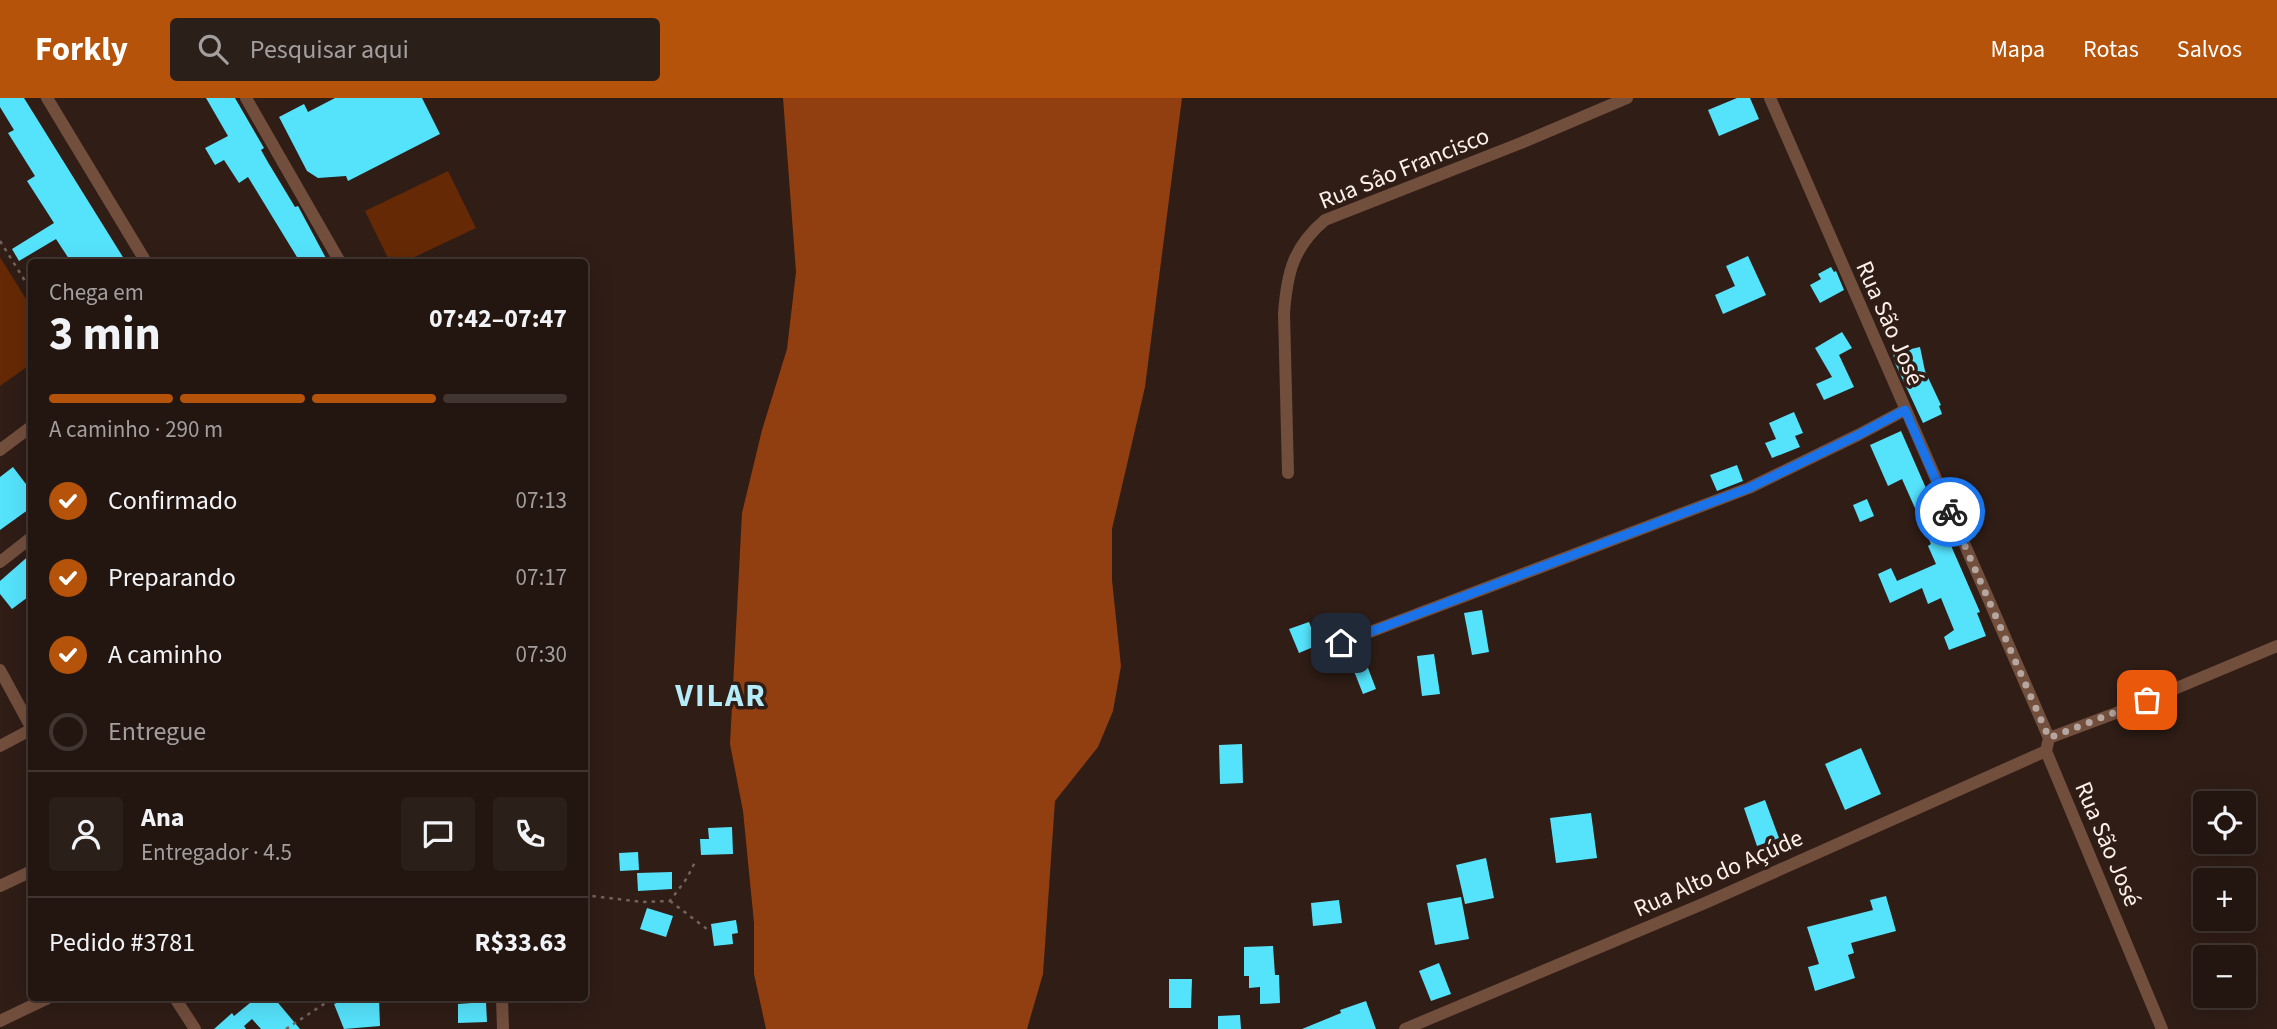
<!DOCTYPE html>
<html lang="pt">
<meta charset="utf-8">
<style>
:root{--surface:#231610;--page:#2b1f19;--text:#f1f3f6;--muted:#a39f9f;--line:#403530;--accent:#b45309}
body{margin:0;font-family:"Source Sans 3",sans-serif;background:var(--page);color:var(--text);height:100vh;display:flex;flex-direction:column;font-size:26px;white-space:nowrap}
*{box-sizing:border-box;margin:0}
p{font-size:23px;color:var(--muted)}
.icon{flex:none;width:38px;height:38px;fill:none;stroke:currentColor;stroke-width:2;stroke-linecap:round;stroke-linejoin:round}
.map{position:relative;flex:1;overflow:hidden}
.panel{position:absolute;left:28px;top:161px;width:560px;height:742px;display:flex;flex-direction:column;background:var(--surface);border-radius:7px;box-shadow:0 7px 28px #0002,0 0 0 2px var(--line)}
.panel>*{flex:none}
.fabs{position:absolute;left:2193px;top:693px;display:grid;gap:14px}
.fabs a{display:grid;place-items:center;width:63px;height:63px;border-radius:7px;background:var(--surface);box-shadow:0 7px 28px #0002,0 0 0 2px var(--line);font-size:35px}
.pin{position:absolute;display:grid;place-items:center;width:60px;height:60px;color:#fff;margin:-30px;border-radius:14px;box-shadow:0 4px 10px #0006}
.courier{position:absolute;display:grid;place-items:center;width:70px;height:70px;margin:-35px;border:5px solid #1a73e8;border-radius:50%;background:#fff;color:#222;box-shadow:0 2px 9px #0007}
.headline em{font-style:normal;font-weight:700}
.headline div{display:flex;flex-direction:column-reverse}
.headline{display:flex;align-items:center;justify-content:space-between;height:119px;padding:0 21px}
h1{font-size:46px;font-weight:700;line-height:52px}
.bar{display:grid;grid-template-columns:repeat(4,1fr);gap:10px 7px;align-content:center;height:84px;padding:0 21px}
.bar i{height:9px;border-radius:5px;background:var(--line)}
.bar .selected{background:var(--accent)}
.bar p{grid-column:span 4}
.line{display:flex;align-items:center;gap:18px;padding:0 21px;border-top:2px solid var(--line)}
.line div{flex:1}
.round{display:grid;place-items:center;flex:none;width:74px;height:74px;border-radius:7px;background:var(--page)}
ol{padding:0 21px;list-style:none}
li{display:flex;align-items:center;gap:21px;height:77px}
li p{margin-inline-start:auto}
li .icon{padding:7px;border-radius:50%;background:var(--accent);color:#fff;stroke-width:4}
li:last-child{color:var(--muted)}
li i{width:38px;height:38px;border:4px solid var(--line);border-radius:50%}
header{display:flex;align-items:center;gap:42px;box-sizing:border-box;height:98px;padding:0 35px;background:var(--accent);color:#fff}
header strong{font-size:33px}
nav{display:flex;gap:38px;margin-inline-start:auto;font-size:24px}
.search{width:490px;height:63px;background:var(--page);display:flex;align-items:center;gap:18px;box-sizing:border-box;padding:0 24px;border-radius:7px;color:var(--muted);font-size:26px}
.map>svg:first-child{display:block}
.green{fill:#662905}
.water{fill:#913e10}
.building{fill:#55e3fc}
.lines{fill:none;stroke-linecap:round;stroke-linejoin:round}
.path{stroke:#73635d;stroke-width:2.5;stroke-dasharray:3.5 5;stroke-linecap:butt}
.street{stroke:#724e3d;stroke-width:12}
.done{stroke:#b5a6a0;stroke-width:7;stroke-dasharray:0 12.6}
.route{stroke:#1a73e8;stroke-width:9}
.labels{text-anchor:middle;stroke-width:7;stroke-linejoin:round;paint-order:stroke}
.street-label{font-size:24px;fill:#fdf0eb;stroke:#2f1d16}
.district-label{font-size:32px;font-weight:bold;letter-spacing:2px;fill:#b4edf9;stroke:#2f1d16}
</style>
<header>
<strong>Forkly</strong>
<div class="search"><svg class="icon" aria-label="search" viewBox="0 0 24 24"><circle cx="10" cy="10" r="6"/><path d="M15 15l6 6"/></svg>Pesquisar aqui</div>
<nav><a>Mapa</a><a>Rotas</a><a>Salvos</a></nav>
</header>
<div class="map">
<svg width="2277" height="931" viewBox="0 0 2277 931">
<rect width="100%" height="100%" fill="#2f1d16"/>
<g class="green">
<path d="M448,73L476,130L404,164H390L365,113Z"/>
<path d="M0,159L31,209V266L0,288Z"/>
</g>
<path class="water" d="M783,0H1182L1145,289L1112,431V482L1121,568L1113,613L1098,649L1055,703L1043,876L1027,931H766L754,876V825L743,713L730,646L742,415L762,332L787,251L796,174Z"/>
<g class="building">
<path d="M0,0H24L126,164H71L56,141L19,163L12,151L54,125L27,83L35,78L8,35L14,32L0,9Z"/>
<path d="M206,0H235L264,50L261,52L269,66L295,109L298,108L328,164H300L248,79L239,85L224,62L215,67L205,50L228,38Z"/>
<path d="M335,0H422L440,36L348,83L346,78L318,80L307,73L279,19L304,6L308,14Z"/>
<path d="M1737,0H1750L1759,21L1719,38L1708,12Z"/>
<path d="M1748,158L1766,197L1723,216L1715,197L1735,188L1726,168Z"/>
<path d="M1831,169L1834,174L1836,173L1844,192L1820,205L1810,187L1821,181L1818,176Z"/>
<path d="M1842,234L1852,250L1839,257L1854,289L1824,302L1816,286L1832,279L1815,250Z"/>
<path d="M1920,249L1925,273L1941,307L1939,308L1942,316L1923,325L1895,265L1893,255Z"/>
<path d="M1794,314L1803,335L1795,338L1800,349L1772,360L1765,345L1776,341L1769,325Z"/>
<path d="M1901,333L1980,514L1977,515L1986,538L1949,552L1944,539L1954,532L1941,500L1928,506L1922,490L1890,505L1878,476L1891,470L1897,483L1936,466L1928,448L1931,446L1902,381L1888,388L1870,347Z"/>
<path d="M1737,367L1743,383L1717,393L1710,377Z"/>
<path d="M13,369L32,394V409L0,432V379Z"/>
<path d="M1867,401L1874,418L1860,424L1853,407Z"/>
<path d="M32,455V496L12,511L0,496V483Z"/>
<path d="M1482,512L1489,554L1472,557L1464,515Z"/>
<path d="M1309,524L1318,547L1299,555L1289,531Z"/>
<path d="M1434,556L1440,596L1422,598L1417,558Z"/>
<path d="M1363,557L1376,591L1363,596L1350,563Z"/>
<path d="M1242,646L1243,685L1220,686L1219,647Z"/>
<path d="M1861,650L1881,696L1845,712L1825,666Z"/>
<path d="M1765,702L1779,740L1757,748L1744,710Z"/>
<path d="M1591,715L1597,760L1556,765L1550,720Z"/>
<path d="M732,729L733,756L701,757L700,741H709L708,730Z"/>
<path d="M638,754L639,772L620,773L619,755Z"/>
<path d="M1486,760L1494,800L1465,806L1456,767Z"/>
<path d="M672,774V791L638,793L637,775Z"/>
<path d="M1886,798L1896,833L1851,845L1854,855L1848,857L1855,880L1815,893L1808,869L1819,866L1807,829L1873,812L1870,802Z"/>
<path d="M1461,799L1469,841L1435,847L1427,805Z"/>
<path d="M1339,802L1342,825L1313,828L1311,805Z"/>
<path d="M647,810L673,818L666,839L640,831Z"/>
<path d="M736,822L738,835L732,836L733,846L714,848L711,826Z"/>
<path d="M1273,848L1275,877H1279L1280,905L1260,906V889L1249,890V878H1244V849Z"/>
<path d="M1439,865L1451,896L1431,903L1419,873Z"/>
<path d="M1169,881H1192L1191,910H1169Z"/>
<path d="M256,900H274L300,931H261L252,921L244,928L246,931H214L232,915L234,918Z"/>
<path d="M349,900L351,902L379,900L380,928L344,931L334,906Z"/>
<path d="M1366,903L1376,931H1302L1341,915L1340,912Z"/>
<path d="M486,904L487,924L458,925V906Z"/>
<path d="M1240,917L1241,931H1218V918Z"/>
</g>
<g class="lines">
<g class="path">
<path d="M0,143L32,194"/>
<path d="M584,797L643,804L670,803L687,780L696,762"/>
<path d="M670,803L707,831"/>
<path d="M386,900L488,903"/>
<path d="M286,931L333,900"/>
</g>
<g class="street">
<path d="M47,0L146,164"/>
<path d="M246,0L340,164"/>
<path d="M1770,0L2049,640L2046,653L2162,931"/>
<path d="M0,352L32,328"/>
<path d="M1288,375L1284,215C1287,175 1293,149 1325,122L1521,45L1627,0"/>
<path d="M0,464L32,439"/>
<path d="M1341,545L1749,390L1858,337L1905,312"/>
<path d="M0,572L32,631"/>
<path d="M2049,640L2124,612L2277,548"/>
<path d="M0,648L32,631"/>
<path d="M0,788L32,773"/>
<path d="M175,900L195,931"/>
<path d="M502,900L503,931"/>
<path d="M0,923L48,900"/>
<path d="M1405,931L1705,805L2046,653"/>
</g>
</g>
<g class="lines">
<path class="done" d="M1950,414L2049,640L2147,602"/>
<path class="route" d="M1341,545L1749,390L1858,337L1905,312L1950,414"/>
</g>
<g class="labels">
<g class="street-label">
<text transform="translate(1404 70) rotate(-22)" y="8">Rua Sâo Francisco</text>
<text transform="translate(1890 225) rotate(66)" y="8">Rua São José</text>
<text transform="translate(2108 746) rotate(67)" y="8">Rua São José</text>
<text transform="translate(1718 775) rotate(-24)" y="8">Rua Alto do Açúde</text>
</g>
<g class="district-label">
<text x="721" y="608">VILAR</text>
</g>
</g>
</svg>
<div class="fabs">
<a><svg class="icon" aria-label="locate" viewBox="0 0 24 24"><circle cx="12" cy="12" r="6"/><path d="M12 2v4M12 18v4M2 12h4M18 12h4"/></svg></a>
<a>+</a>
<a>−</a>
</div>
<div class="pin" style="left:2147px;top:602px;background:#ea580c"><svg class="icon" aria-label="bag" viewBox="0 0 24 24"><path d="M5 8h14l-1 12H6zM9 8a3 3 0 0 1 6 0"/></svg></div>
<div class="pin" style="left:1341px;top:545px;background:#1f2937"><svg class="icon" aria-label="home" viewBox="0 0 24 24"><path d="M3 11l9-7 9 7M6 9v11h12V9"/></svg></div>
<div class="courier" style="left:1950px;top:414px"><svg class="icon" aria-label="bike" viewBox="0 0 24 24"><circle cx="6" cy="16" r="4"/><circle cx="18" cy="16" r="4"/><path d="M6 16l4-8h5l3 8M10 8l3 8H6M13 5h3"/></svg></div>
<section class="panel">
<div class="headline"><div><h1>3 min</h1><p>Chega em</p></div><em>07:42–07:47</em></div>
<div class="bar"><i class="selected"></i><i class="selected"></i><i class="selected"></i><i></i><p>A caminho · 290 m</p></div>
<ol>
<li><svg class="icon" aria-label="check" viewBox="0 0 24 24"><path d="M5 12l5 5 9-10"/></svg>Confirmado<p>07:13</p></li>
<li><svg class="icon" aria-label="check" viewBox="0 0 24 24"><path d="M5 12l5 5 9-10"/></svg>Preparando<p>07:17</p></li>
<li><svg class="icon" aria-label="check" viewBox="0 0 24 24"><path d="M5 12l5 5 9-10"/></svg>A caminho<p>07:30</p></li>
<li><i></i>Entregue</li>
</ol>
<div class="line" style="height:126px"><a class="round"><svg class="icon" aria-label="person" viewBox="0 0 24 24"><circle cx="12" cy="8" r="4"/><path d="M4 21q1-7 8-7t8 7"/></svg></a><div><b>Ana</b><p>Entregador · 4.5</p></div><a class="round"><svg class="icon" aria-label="chat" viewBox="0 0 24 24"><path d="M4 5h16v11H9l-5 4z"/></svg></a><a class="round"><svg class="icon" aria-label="phone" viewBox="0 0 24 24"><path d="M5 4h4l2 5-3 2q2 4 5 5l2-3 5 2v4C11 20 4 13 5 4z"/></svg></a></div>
<div class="line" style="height:91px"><div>Pedido #3781</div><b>R$33.63</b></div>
</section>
</div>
